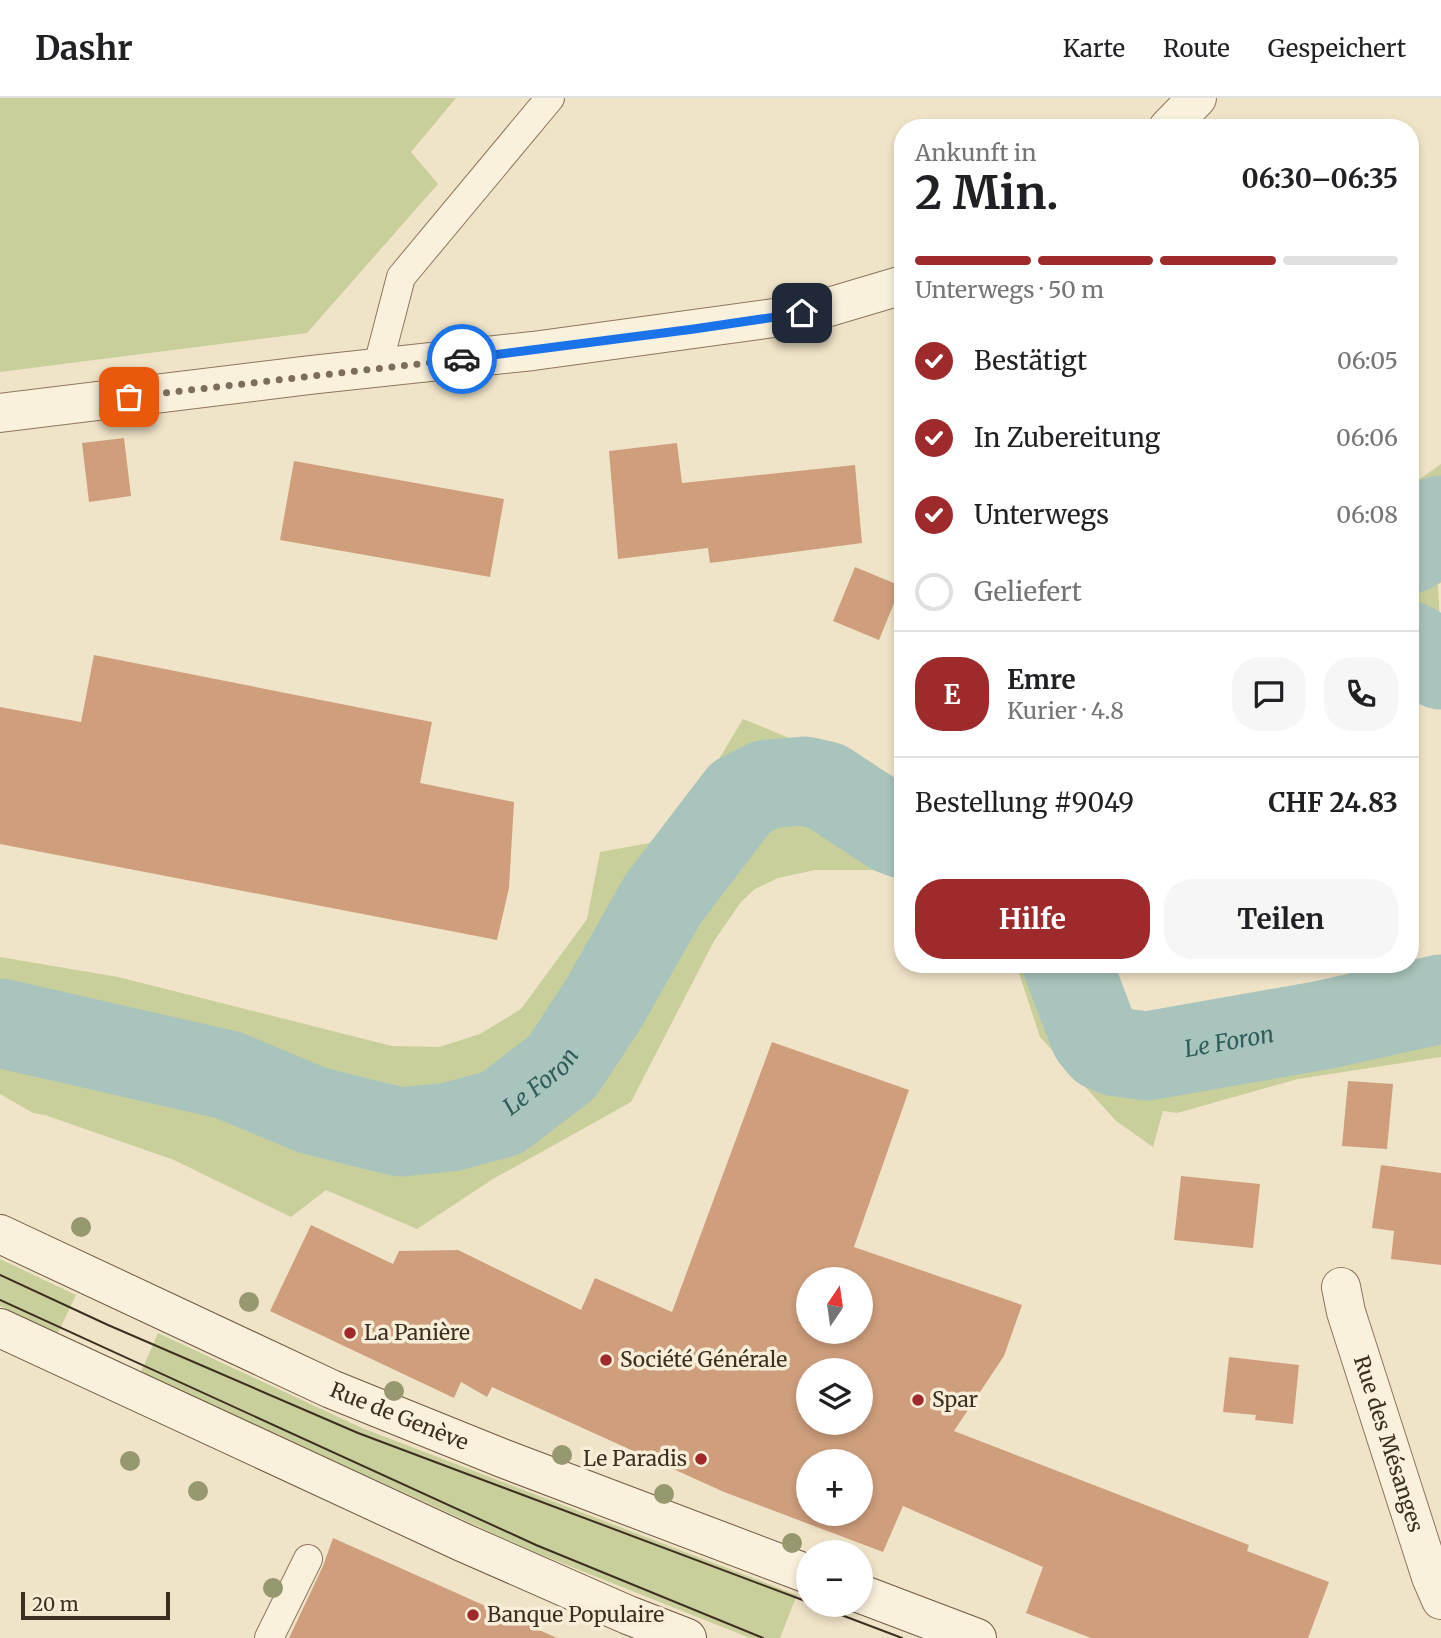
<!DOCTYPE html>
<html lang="de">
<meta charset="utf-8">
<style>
:root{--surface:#fff;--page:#f6f6f6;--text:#202124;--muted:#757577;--line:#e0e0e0;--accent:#9e2a2b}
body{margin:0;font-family:Merriweather,serif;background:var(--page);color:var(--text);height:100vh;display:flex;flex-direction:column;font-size:26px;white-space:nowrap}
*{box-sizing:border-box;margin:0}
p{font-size:23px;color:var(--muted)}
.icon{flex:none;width:38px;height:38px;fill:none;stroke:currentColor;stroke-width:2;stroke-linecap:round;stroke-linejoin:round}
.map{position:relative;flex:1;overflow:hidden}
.panel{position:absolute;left:894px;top:21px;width:525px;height:854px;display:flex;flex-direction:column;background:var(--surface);border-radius:28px;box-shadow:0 4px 10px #0003}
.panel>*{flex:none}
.needle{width:46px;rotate:13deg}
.tools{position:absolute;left:796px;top:1169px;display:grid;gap:14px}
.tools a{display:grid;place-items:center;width:77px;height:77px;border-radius:50%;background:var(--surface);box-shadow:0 4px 10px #0003;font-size:35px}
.scale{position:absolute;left:21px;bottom:18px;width:149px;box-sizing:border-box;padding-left:7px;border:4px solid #3d2e20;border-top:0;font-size:19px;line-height:24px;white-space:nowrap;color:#3d2e20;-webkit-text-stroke:5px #f7eed8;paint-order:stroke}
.pin{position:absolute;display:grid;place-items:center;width:60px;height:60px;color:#fff;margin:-30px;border-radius:14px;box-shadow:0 4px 10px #0006}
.courier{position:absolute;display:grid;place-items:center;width:70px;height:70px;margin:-35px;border:5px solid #1a73e8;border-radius:50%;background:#fff;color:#222;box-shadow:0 2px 9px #0007}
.summary em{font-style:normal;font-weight:700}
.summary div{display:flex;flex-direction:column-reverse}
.summary{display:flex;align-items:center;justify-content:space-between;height:119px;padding:0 21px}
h1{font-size:46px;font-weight:700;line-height:52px}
.bar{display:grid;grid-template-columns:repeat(4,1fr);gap:10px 7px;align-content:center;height:84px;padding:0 21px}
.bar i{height:9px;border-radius:5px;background:var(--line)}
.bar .on{background:var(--accent)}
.bar p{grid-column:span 4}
.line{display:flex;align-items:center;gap:18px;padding:0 21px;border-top:2px solid var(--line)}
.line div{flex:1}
.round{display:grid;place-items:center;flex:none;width:74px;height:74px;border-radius:28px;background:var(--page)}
ol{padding:0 21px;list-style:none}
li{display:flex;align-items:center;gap:21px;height:77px}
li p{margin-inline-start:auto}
li .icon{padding:7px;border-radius:50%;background:var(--accent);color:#fff;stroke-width:4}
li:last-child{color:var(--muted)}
li i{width:38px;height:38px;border:4px solid var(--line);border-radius:50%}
.cta{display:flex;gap:14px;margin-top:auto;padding:14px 21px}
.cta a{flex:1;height:80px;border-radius:28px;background:var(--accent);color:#fff;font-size:28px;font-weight:700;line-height:80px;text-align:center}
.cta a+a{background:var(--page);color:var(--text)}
header{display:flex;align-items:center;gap:42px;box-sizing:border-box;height:98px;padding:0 35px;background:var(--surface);border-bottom:2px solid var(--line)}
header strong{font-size:33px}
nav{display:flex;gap:38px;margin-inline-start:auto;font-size:24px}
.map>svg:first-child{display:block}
.green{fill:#c9cf9b}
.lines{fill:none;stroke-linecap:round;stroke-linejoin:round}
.river{stroke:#a9c4bc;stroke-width:89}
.building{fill:#cf9f7d;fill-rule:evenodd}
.lane-casing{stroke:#8d765c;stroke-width:30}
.street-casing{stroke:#8d765c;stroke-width:40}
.secondary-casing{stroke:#6f573f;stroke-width:40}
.lane{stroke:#faf1dc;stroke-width:28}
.street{stroke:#faf1dc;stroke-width:38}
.secondary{stroke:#faf1dc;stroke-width:38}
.tram{stroke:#3d2e20;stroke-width:2}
.tree{fill:#96986f}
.done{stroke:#7c6e5b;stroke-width:7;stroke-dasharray:0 12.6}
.route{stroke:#1a73e8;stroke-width:9}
.poi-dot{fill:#9e2a2b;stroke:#f7eed8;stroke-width:2.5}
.labels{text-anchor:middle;stroke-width:7;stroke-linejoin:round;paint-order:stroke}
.poi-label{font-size:21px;fill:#3d2e20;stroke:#f7eed8;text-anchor:start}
.street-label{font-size:21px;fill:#3d2e20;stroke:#f7eed8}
.water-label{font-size:23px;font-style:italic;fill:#2f5d5a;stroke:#f7eed8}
</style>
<header>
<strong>Dashr</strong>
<nav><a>Karte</a><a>Route</a><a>Gespeichert</a></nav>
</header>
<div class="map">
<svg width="1441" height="1540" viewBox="0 0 1441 1540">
<rect width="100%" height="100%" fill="#f0e4c8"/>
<g class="green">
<path d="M0,0H456L411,54L438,86L307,235L0,274Z"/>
<path d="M1441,366V403L1411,426V387Z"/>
<path d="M1441,438V485L1438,486L1441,551L1425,544L1411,522L1410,469L1427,449Z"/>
<path d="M1411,570L1441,588V607L1411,589Z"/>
<path d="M743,621L831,657L903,695V782L874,772H815L778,780L755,791L741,804L714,843L631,1004L493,1081L417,1131L326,1092L291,1119L174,1062L45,1017L33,1015L0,996V859L118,879L392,948L439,949L480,936L521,911L587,821L600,754L671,741Z"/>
<path d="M1016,866H1102L1128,934L1441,869V886L1172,940L1133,944L1152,979L1330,944L1332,948L1441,923V959L1298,981L1177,1015L1163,1013L1153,1049L1116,1023L1040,939Z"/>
<path d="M0,1161L76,1197L58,1235L0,1208Z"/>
<path d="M158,1235L362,1330L797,1497L780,1540H750L534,1454L141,1274Z"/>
</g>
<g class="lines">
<g class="river">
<path d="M1410,451L1441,422"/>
<path d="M1410,548L1441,567"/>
<path id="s1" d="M1067,866L1094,937L1103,948L1117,954L1147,958L1323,927L1441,901"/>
<path id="s2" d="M0,925L228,977L312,1012L367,1026L401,1034L450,1029L502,1015L562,969L604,905L663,801L741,699L767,686L804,683L826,688L893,732L903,736"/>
</g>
</g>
<g class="building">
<path d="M124,340L131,398L89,404L82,345Z"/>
<path d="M677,345L682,385L855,367L862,445L710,465L708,450L618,461L609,353Z"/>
<path d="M294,363L504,401L490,479L280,442Z"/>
<path d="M855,469L901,488L879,542L833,523Z"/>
<path d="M94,557L432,624L420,685L514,704L509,790L497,842L0,746V609L81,624Z"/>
<path d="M772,944L909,992L854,1149L1022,1207L1004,1258L954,1333L1249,1447L1247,1453L1329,1484L1308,1540H1091L1026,1515L1043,1469L903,1408L883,1454L724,1394L492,1289L487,1299L461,1284L454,1300L270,1213L311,1127L393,1166L399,1153L458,1152L581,1212L595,1180L672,1214ZM808,1181H861V1234H808ZM808,1272H861V1325H808ZM808,1363H861V1416H808Z"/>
<path d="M1348,983L1393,986L1387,1051L1342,1048Z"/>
<path d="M1381,1067L1441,1075V1167L1391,1161L1394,1133L1372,1130Z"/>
<path d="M1181,1078L1260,1086L1253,1150L1174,1142Z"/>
<path d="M1229,1259L1299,1267L1293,1326L1255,1322L1256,1317L1223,1314Z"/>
<path d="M333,1440L452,1493L557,1540H289L323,1468Z"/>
</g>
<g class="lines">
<g class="lane-casing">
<g id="lane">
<path d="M377,271L401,179L550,0"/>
<path d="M269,1540L308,1461"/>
</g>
</g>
<g class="street-casing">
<g id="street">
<path d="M1168,30L1197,0"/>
<path d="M0,315L310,277L533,253L774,220L829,209L903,187"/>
<path id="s3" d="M1341,1189L1346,1214L1431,1479L1441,1502"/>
</g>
</g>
<g class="secondary-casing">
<g id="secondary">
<path id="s4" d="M0,1136L331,1291L502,1360L808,1476"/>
<path d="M0,1230L462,1444L628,1517L687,1540"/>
<path d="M861,1496L977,1540"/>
</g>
</g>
<use href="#lane" class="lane"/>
<use href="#street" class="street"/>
<use href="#secondary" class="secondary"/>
<g class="tram">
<path d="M0,1177L108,1227L358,1335L808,1504"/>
<path d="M0,1202L536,1447L763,1540"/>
<path d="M815,1507L902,1540"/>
</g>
</g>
<g class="tree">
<circle cx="81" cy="1129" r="10"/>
<circle cx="249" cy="1204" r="10"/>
<circle cx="394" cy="1293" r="10"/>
<circle cx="562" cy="1357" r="10"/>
<circle cx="130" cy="1363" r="10"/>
<circle cx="198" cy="1393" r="10"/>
<circle cx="664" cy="1396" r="10"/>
<circle cx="792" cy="1445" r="10"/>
<circle cx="273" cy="1490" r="10"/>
</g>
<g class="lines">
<path class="done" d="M129,299L462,261"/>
<path class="route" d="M462,261L694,231L802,215"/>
</g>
<g class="poi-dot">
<circle cx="350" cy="1235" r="7"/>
<circle cx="606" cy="1262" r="7"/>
<circle cx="918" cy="1302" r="7"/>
<circle cx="701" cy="1361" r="7"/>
<circle cx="473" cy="1517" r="7"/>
</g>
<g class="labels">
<g class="poi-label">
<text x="364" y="1242">La Panière</text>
<text x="620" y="1269">Société Générale</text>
<text x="932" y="1309">Spar</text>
<text x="687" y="1368" text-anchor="end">Le Paradis</text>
<text x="487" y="1524">Banque Populaire</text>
</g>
<g class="street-label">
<text dy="7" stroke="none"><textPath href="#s4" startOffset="439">Rue de Genève</textPath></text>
<text dy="7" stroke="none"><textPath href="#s3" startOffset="164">Rue des Mésanges</textPath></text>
</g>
<g class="water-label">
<text dy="8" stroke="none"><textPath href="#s1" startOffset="219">Le Foron</textPath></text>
<text dy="8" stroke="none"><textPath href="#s2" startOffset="570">Le Foron</textPath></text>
</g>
</g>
</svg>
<div class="tools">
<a><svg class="needle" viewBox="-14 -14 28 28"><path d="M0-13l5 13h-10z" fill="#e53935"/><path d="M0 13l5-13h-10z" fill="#757577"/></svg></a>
<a><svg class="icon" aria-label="layers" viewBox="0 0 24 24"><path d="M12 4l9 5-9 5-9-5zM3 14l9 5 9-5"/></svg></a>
<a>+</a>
<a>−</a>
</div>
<div class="scale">20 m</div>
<div class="pin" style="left:129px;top:299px;background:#ea580c"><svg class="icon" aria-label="bag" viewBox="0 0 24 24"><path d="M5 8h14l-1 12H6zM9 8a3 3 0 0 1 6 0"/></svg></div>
<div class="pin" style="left:802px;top:215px;background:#1f2937"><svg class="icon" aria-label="home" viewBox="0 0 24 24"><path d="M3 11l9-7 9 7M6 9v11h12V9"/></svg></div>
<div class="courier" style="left:462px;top:261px"><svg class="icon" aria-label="car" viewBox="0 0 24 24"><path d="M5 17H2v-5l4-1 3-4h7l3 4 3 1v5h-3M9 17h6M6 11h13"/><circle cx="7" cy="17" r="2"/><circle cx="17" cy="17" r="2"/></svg></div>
<section class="panel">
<div class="summary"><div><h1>2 Min.</h1><p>Ankunft in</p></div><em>06:30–06:35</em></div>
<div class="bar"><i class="on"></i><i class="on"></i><i class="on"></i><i></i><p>Unterwegs · 50 m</p></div>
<ol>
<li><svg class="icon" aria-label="check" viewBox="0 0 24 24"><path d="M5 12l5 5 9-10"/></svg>Bestätigt<p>06:05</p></li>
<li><svg class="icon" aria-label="check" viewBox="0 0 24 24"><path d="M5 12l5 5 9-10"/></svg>In Zubereitung<p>06:06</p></li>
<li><svg class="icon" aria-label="check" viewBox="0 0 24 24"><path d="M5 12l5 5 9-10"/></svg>Unterwegs<p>06:08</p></li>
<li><i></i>Geliefert</li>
</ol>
<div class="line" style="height:126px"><b class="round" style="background:var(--accent);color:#fff">E</b><div><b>Emre</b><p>Kurier · 4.8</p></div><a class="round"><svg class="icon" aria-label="chat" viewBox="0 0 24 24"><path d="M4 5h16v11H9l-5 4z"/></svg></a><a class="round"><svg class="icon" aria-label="phone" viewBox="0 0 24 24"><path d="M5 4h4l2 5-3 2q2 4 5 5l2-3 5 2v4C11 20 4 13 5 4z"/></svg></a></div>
<div class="line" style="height:91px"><div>Bestellung #9049</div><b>CHF 24.83</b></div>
<div class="cta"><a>Hilfe</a><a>Teilen</a></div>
</section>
</div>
